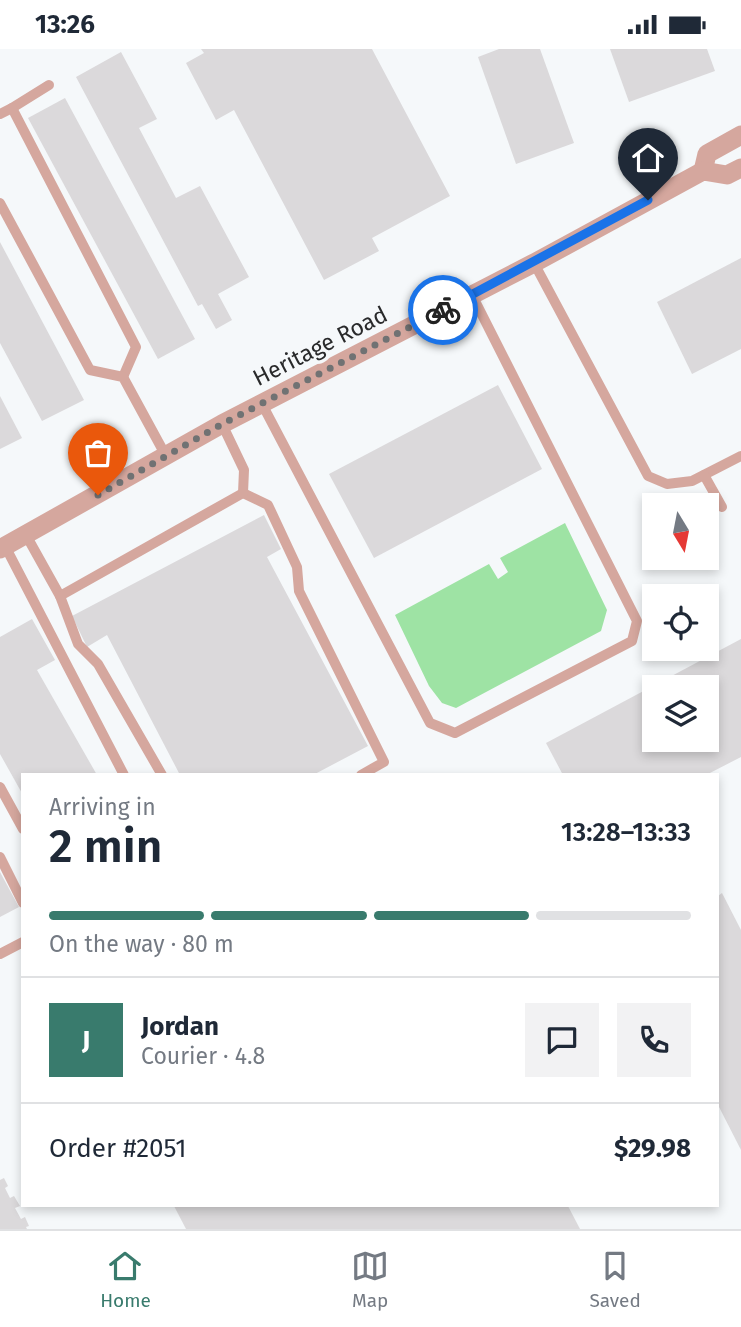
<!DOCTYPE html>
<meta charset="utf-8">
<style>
:root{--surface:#fff;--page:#f2f2f3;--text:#1f2937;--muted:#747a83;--line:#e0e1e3;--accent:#397b6d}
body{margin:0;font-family:"Fira Sans",sans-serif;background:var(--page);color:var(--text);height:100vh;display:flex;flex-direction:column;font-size:26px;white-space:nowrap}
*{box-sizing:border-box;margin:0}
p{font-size:23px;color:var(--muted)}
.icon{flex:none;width:38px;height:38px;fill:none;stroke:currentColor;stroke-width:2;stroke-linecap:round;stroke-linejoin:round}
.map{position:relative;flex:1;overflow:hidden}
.side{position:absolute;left:21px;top:724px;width:698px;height:434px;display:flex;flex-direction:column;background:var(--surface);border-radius:0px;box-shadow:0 4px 10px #0003}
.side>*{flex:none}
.needle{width:46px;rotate:170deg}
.buttons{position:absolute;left:642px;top:444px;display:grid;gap:14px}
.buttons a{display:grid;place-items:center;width:77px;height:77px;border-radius:0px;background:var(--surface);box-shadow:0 4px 10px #0003;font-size:35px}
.pin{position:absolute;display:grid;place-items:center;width:60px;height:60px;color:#fff;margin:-72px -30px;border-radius:50% 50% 50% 0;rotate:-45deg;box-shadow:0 0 7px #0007}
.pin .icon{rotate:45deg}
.courier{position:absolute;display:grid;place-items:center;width:70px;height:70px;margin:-35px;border:5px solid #1a73e8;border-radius:50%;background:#fff;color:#222;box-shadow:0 2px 9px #0007}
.summary em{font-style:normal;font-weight:600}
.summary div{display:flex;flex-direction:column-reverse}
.summary{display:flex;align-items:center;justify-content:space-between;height:119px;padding:0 28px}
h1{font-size:46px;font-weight:600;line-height:52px}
.bar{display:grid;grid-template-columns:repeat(4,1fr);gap:10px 7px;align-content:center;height:84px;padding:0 28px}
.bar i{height:9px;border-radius:5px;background:var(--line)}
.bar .on{background:var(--accent)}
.bar p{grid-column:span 4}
.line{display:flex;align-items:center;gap:18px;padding:0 28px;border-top:2px solid var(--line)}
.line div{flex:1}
.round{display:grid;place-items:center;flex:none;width:74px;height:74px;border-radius:0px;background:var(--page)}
.status{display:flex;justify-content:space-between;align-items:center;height:49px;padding:0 35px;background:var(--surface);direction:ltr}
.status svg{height:19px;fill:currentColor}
.tab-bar{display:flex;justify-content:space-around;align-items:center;height:98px;border-top:2px solid var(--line);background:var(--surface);font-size:19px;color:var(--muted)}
.tab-bar a{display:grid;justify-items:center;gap:4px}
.tab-bar .on{color:var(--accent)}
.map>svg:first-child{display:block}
.green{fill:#9ee3a4}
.building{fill:#dbd9db;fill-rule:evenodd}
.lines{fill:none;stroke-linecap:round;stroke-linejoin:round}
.lane{stroke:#d5a79e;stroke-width:10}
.street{stroke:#d5a79e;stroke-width:19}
.done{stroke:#707273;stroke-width:7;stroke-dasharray:0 12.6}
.route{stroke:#1a73e8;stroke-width:9}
.labels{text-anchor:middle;stroke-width:7;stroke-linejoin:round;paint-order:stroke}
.street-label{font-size:23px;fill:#292a2b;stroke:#f5f8fa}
</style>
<div class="status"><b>13:26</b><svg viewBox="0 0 49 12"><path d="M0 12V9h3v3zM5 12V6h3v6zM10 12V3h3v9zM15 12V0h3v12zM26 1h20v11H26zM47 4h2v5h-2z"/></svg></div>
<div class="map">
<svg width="741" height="1180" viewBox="0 0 741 1180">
<rect width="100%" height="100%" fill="#f5f8fa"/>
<path class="green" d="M565,474L607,561L601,582L456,659L442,654L429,637L395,566L489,515L498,530L508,523L500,509Z"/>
<g class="building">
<path d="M201,0H372L450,147L372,189L379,202L324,231L234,61L216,71L186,14L204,4Z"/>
<path d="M499,0H540L574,94L516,115L478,8Z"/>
<path d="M610,0H707L715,22L629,53Z"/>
<path d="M121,3L157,70L139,79L176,149L200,137L249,228L218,245L232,271L216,280L202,255L198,257L76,28Z"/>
<path d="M65,49L195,290L158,310L28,69Z"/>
<path d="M0,193L84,351L42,372L0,294Z"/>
<path d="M741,209V300L692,325L657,253Z"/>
<path d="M498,336L542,420L374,509L329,425Z"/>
<path d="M0,347L22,389L0,400Z"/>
<path d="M264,466L281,500L267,508L368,697L313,726H180L107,586L87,598L72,567Z"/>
<path d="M32,570L55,611L37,621L97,726H23V746L0,705V588Z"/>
<path d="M741,590V708L706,726H563L546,694ZM654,639H707V691H654Z"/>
<path d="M0,823L19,858L0,868Z"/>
<path d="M722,844L741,881V1101L718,1056V847Z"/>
<path d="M4,1129L8,1137L5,1139L10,1149L14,1147L20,1157L15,1159L21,1170L25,1168L29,1177L26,1178L27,1180H0V1131Z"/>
<path d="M174,1157H568L580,1180H186Z"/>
</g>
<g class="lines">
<g class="lane">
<path d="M12,59L49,36"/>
<path d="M0,65L12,59L136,298L123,328"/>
<path d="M0,154L90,321L123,328L166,407"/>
<path d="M534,214L648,427L667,435L692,432L741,407"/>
<path d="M262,355L430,674L455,684L632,592L637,572L472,246"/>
<path d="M704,426L722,458"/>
<path d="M243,444L268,456L297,518L299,542L384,713L361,726"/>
<path d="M26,486L60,547L243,444L244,421L222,375"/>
<path d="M5,497L124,726"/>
<path d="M60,547L78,595L98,615L162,726"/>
<path d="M0,738L23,780"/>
<path d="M0,808L23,854"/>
<path d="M0,905L23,893"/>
</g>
<g class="street">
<path d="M703,122L707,105L741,86"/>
<path d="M0,500L222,375L534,214L703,122L727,126L741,119"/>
</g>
</g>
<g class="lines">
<path class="done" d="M98,446L222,375L443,261"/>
<path class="route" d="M443,261L648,151"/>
</g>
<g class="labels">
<g class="street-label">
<text transform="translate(320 297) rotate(-27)" y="8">Heritage Road</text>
</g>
</g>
</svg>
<div class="buttons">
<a><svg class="needle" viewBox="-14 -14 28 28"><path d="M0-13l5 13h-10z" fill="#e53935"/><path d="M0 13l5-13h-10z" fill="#747a83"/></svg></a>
<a><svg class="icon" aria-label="locate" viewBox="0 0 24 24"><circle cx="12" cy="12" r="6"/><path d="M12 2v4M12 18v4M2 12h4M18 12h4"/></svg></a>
<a><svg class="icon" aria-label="layers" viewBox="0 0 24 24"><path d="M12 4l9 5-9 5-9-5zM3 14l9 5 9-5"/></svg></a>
</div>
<div class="pin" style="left:98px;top:446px;background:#ea580c"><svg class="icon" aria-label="bag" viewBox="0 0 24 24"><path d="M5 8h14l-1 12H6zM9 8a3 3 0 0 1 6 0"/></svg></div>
<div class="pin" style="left:648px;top:151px;background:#1f2937"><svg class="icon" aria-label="home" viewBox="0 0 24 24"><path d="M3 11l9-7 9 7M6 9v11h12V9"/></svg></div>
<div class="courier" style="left:443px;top:261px"><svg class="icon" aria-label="bike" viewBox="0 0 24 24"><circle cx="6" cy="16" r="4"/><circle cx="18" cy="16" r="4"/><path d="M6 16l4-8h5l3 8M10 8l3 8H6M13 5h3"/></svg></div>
<section class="side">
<div class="summary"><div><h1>2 min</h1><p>Arriving in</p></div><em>13:28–13:33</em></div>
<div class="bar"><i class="on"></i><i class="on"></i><i class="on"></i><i></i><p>On the way · 80 m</p></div>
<div class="line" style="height:126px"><b class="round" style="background:var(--accent);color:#fff">J</b><div><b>Jordan</b><p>Courier · 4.8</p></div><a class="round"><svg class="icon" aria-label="chat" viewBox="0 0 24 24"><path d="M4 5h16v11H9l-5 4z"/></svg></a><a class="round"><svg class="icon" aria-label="phone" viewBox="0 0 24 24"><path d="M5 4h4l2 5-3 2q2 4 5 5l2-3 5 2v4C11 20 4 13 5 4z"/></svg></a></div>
<div class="line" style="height:91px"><div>Order #2051</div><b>$29.98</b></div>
</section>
</div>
<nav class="tab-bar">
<a class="on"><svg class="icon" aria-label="home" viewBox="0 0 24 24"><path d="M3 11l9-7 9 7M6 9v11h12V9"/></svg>Home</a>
<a><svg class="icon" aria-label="map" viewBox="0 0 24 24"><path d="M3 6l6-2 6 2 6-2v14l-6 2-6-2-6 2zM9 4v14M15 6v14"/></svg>Map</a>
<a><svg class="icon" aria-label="saved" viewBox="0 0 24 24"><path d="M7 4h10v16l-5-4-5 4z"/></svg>Saved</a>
</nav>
